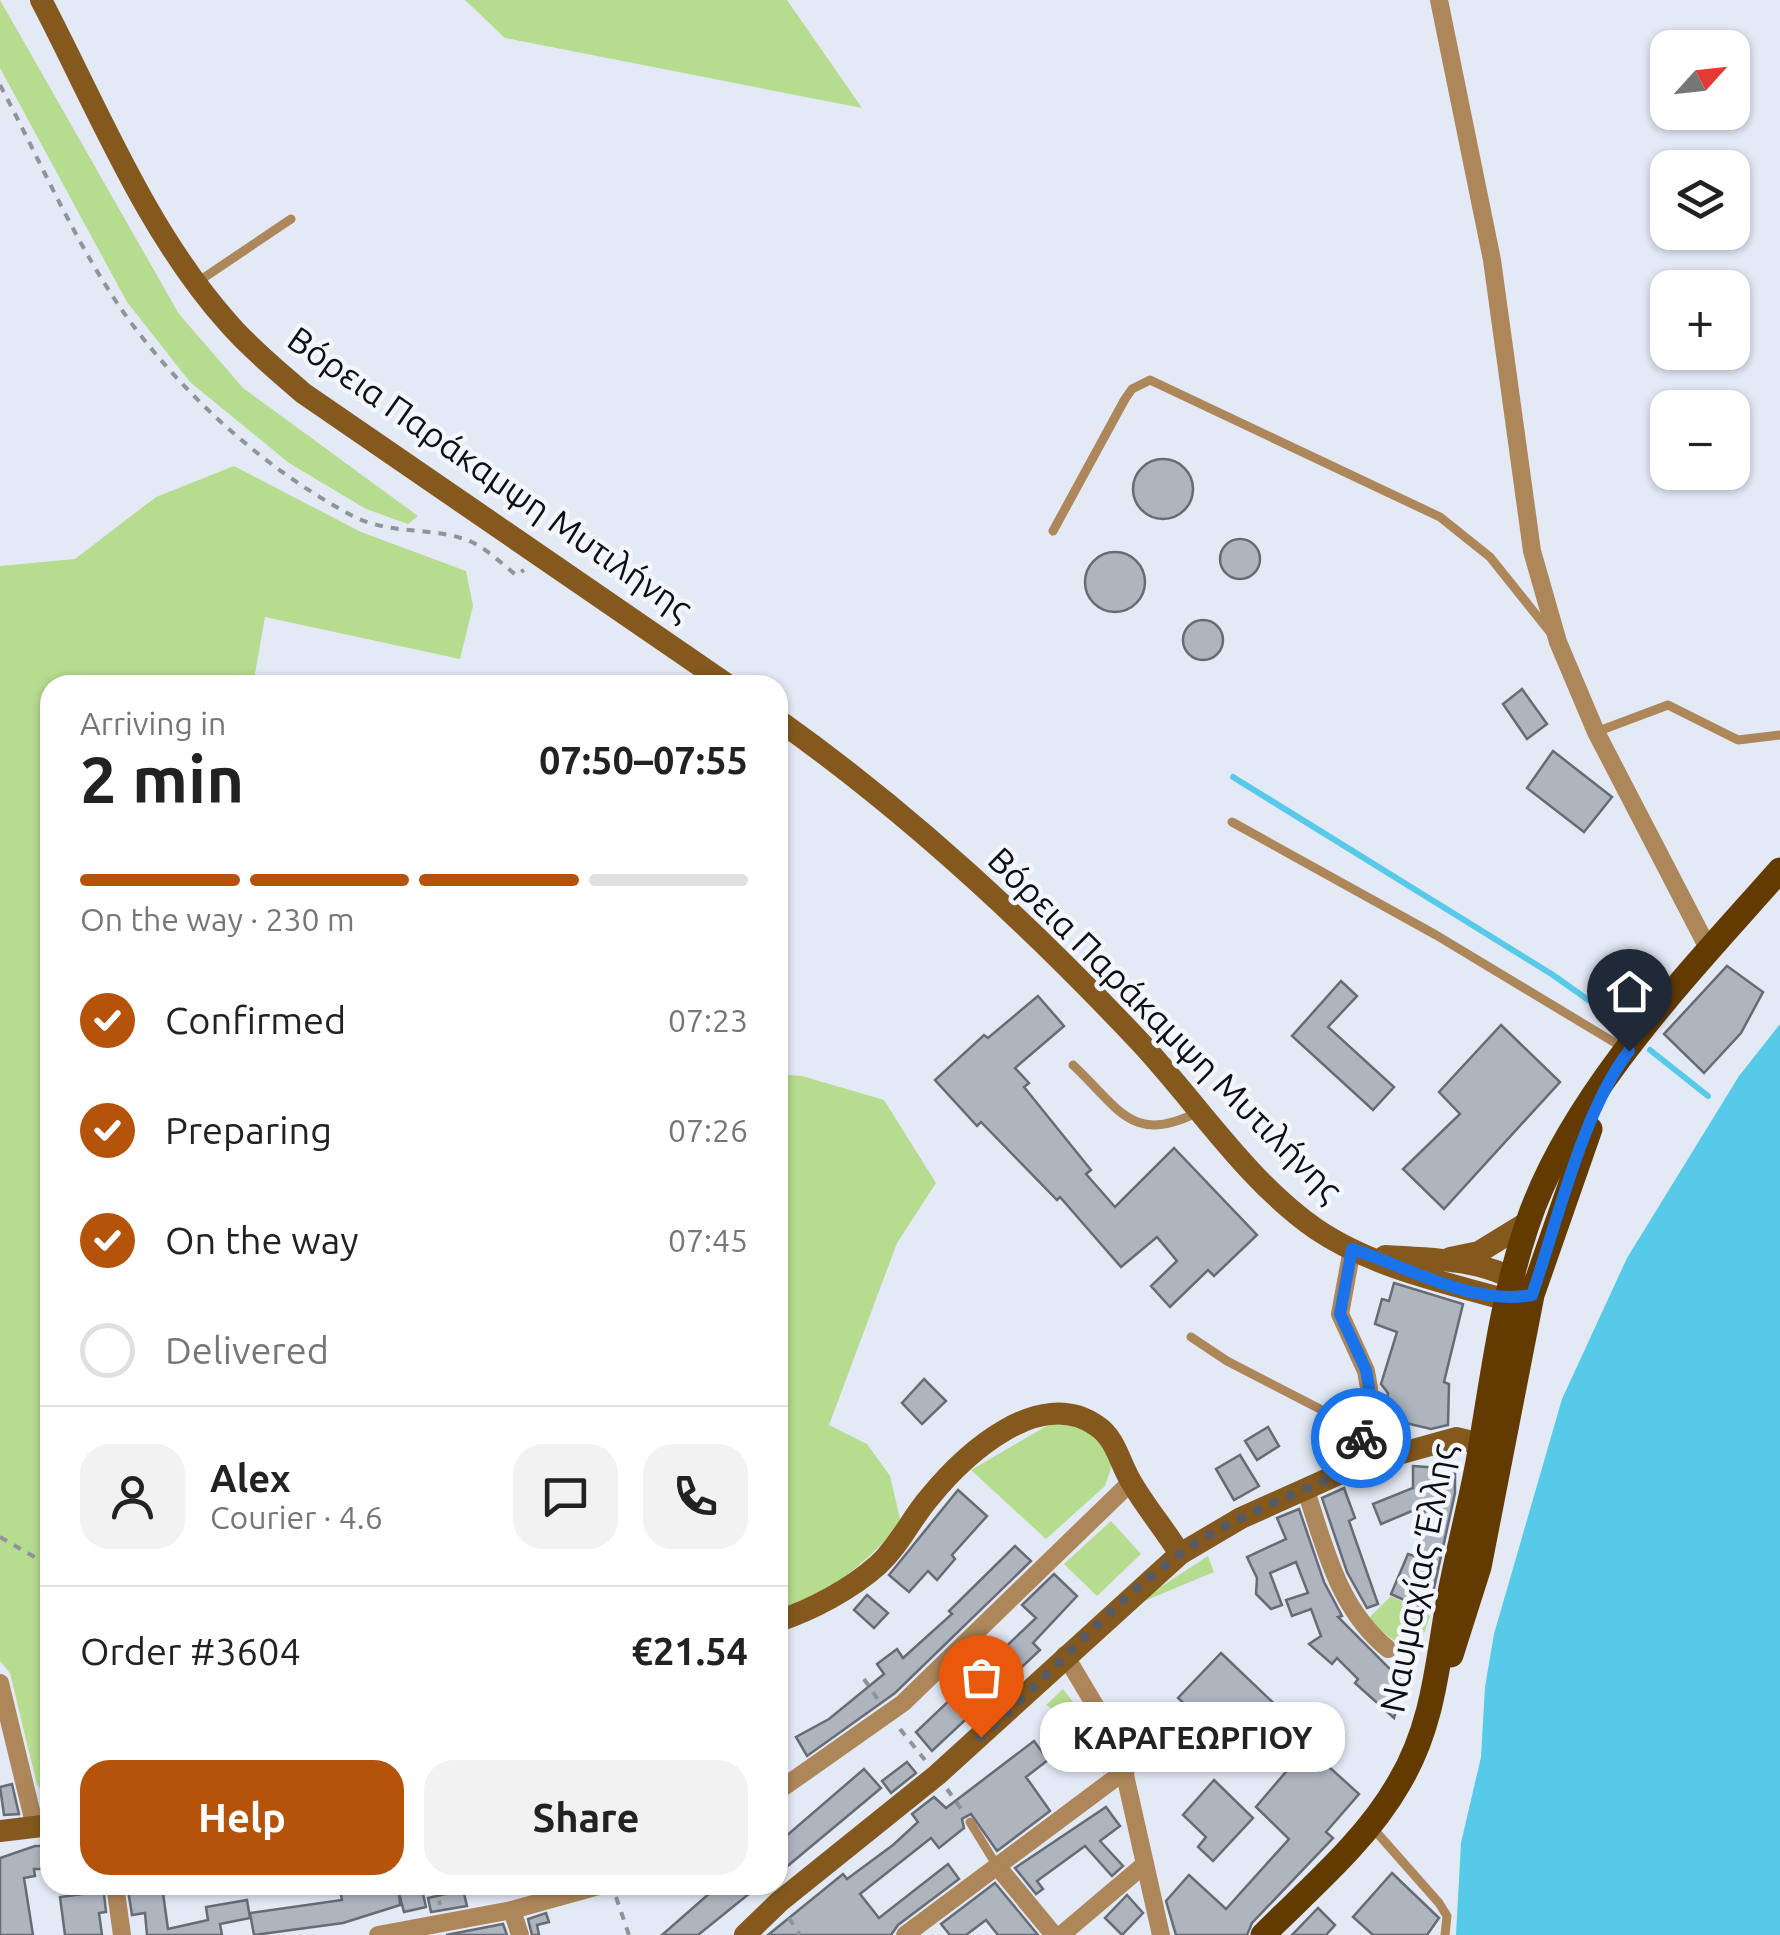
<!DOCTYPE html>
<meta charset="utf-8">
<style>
:root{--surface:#fff;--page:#f2f2f2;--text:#222;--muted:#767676;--line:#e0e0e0;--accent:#b45309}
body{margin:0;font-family:Ubuntu,sans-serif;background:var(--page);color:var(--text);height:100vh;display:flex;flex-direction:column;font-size:38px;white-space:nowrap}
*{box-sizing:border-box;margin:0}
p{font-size:32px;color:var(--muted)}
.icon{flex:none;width:55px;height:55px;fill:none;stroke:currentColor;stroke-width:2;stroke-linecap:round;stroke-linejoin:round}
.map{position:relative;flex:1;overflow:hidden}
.panel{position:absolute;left:40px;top:675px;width:748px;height:1220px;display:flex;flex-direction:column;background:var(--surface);border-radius:30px;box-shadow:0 2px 8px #0004}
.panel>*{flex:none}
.needle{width:65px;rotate:63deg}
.controls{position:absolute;left:1650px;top:30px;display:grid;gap:20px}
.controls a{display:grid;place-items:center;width:100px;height:100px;border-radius:20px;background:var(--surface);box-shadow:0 2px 8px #0004;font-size:50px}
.pin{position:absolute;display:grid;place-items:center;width:85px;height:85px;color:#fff;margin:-102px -42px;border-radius:50% 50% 50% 0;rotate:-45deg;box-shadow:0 0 10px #0007}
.pin .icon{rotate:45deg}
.courier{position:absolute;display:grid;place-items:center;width:100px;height:100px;margin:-50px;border:8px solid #1a73e8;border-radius:50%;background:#fff;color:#222;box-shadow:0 2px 12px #0007}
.bubble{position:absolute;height:70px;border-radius:30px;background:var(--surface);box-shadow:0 2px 8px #0004;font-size:32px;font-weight:600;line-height:70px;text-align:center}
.summary em{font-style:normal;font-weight:600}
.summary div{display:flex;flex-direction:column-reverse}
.summary{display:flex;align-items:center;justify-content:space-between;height:170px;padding:0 40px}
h1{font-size:65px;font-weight:600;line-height:75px}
.bar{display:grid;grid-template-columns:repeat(4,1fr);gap:15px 10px;align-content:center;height:120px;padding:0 40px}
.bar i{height:12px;border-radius:8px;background:var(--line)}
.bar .selected{background:var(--accent)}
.bar p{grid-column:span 4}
.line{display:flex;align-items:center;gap:25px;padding:0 40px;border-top:2px solid var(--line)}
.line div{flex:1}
.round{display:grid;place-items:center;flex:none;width:105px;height:105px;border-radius:30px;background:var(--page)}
ol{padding:0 40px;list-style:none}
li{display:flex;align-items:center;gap:30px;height:110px}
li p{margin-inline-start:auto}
li .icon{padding:10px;border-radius:50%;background:var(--accent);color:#fff;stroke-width:4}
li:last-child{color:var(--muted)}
li i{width:55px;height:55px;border:5px solid var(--line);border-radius:50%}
.primary-button{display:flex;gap:20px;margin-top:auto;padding:20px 40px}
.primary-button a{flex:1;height:115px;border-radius:30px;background:var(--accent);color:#fff;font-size:40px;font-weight:600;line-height:115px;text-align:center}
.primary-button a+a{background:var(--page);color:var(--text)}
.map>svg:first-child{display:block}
.green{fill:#b6dc8f}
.water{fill:#56cae8}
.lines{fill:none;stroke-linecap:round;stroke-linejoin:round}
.stream{stroke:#56cae8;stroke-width:6}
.building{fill:#afb5bf;stroke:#666b75;stroke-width:2.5}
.path{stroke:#8f949c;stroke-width:4;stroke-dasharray:8 8;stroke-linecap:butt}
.lane{stroke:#ad865a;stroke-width:9}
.street{stroke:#ad865a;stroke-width:18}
.secondary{stroke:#85591e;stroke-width:22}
.primary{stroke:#633b00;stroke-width:25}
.done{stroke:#585b62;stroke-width:10;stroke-dasharray:0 18}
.route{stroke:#1a73e8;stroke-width:12}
.labels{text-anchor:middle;stroke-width:9;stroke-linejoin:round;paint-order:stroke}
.street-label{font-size:35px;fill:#0d0f13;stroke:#f3f6fd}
</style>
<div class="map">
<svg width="1780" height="1935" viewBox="0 0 1780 1935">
<rect width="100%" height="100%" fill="#e3e9f5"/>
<g class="green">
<path d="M0,0L179,314L243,388L418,516L408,524L366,509L289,463L190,382L127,302L0,68Z"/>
<path d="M465,0H787L862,108L505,38Z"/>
<path d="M234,466L361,532L466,571L473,606L460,659L265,617L253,685H50V1798L37,1785L10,1673L0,1661V566L75,559L156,497Z"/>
<path d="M778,1074L802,1076L884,1100L936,1183L897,1243L829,1425L867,1444L890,1476L901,1523C867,1562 828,1596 778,1610Z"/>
<path d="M1050,1424H1085L1115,1456L1105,1486L1046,1539L971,1470Z"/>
<path d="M1111,1521L1141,1554L1097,1596L1064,1564Z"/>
<path d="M1208,1556L1214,1572L1130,1607Z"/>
<path d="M1391,1596L1430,1616L1416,1657L1367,1620Z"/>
<path d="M1063,1689L1076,1706L1063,1715L1046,1705Z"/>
</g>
<path class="water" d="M1780,1024V1935H1456L1461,1843L1481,1757L1485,1687L1494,1634L1562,1399L1627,1258L1739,1076Z"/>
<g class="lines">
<g class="stream">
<path d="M1233,777L1553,975L1625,1026"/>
<path d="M1650,1050L1708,1096"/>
</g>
</g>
<g class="building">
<circle cx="1163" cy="489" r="30"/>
<circle cx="1240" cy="559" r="20"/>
<circle cx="1115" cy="582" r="30"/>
<circle cx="1203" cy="640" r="20"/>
<path d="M1522,689L1547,724L1527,739L1503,704Z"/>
<path d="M1553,751L1612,797L1584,832L1527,788Z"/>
<path d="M1727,966L1763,992L1741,1033L1704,1073L1664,1034Z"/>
<path d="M1341,981L1357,996L1328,1027L1394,1087L1373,1110L1292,1036Z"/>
<path d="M1038,996L1064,1026L1015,1068L1029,1083L1024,1087L1091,1170L1086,1174L1115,1207L1174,1148L1257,1235L1214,1276L1208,1270L1170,1307L1151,1286L1177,1261L1157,1237L1121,1267L1060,1197L1057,1200L981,1122L977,1126L935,1080L984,1035L988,1038Z"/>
<path d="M1501,1025L1560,1082L1444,1209L1403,1169L1460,1114L1439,1092Z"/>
<path d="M1394,1283L1463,1304L1444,1382L1449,1384L1448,1425L1431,1429L1384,1418L1388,1393L1381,1384L1397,1332L1375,1324L1382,1299L1389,1301Z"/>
<path d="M924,1379L946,1401L922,1424L902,1403Z"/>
<path d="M1268,1427L1279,1446L1257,1460L1245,1441Z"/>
<path d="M1240,1455L1259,1486L1234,1500L1216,1469Z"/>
<path d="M1413,1466L1455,1469V1493L1434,1588L1424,1609L1391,1594L1408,1554L1414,1556L1426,1505L1381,1524L1373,1504L1413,1488Z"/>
<path d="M1344,1488L1355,1518L1349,1521L1378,1604L1367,1608L1347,1572L1322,1498Z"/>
<path d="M958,1490L987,1516L952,1555L955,1559L937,1580L928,1571L909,1592L889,1575Z"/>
<path d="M1299,1509L1324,1582L1342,1616L1338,1617L1404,1683L1394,1718L1355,1683L1358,1679L1337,1658L1332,1664L1309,1644L1321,1636L1311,1609L1292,1616L1286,1600L1308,1593L1296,1562L1270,1573L1282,1605L1271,1609L1256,1594L1257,1578L1247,1557L1286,1539L1277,1518Z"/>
<path d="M1015,1546L1031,1561L895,1693L807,1756L796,1737L829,1719L884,1674L877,1664L897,1649L903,1658L952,1614L949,1611Z"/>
<path d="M1054,1574L1077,1596L1033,1643L1040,1650L932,1751L916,1732L1036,1618L1022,1605Z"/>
<path d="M867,1595L888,1613L874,1628L854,1610Z"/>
<path d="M1221,1653L1285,1714L1244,1759L1178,1698Z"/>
<path d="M1078,1706L1106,1749L1110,1766L1104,1771L1064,1716Z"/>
<path d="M1034,1741L1048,1760L1026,1777L1050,1811L997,1851L971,1814L962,1819L964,1828L939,1848L931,1838L860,1894L879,1918L948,1864L959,1879L898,1925L891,1935H768L843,1874L847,1879L893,1845L918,1822L912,1814L934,1797L946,1808Z"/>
<path d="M1307,1747L1359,1794L1326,1832L1333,1838L1252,1923L1247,1935H1176L1166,1901L1189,1875L1226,1909L1289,1839L1256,1807Z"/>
<path d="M907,1762L916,1773L891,1793L882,1781Z"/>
<path d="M864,1769L881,1788L778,1874V1843Z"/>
<path d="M1214,1780L1253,1818L1213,1861L1198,1847L1206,1837L1183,1815Z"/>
<path d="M12,1784L19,1814L4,1815L0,1787Z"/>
<path d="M1106,1807L1120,1826L1100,1841L1123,1866L1112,1876L1085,1846L1037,1881L1043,1889L1036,1894L1015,1868Z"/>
<path d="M35,1846H50V1869H34L35,1876L24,1878L33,1935H0V1858Z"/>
<path d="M1392,1873L1439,1918L1427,1935H1373L1353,1917Z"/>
<path d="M995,1883L1038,1935H998L986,1920L966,1935H950L941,1924Z"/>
<path d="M339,1885H398L399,1891L421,1885L426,1907L404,1912L399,1893L400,1905L343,1923L254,1935L250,1913L342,1900Z"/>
<path d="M719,1885H760L698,1935H662Z"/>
<path d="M162,1886L168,1929L208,1920L206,1907L247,1900L250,1918L220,1924L222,1935H147L145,1913L132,1915L128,1890Z"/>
<path d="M463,1890L467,1906L431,1912L428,1898Z"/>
<path d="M98,1892L104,1894L106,1912L99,1913L102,1935H65L60,1897Z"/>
<path d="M1127,1895L1143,1913L1122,1935L1105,1918Z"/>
<path d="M1318,1908L1335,1925L1326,1935H1292Z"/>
<path d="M546,1913L549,1922L537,1925L539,1935H532L528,1919Z"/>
<path d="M503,1924L507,1935H446Z"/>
</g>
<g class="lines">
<g class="path">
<path d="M0,85C40,160 75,243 124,313C181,393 262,467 349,514C389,536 428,526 467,540C484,546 502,564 516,575L524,570"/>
<path d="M0,1537L50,1566"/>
<path d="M864,1679L879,1701"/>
<path d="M900,1729L925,1760"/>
<path d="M947,1789L962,1810"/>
<path d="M436,1885L440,1905"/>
<path d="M616,1897L629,1935"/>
<path d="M789,1918L800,1935"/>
</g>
<g class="lane">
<path d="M199,281L291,219"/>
<path d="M1053,531L1125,399L1132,389L1150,380L1440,517L1490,557L1550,632"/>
<path d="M1596,732L1668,705L1738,740L1780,735"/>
<path d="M1232,822L1436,935L1622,1047"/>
<path d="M1073,1065C1119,1108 1132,1146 1198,1112"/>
<path d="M1191,1337L1227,1361L1320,1409L1360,1446"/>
<path d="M970,1822L997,1866"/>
<path d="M1371,1826L1439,1903L1447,1916L1445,1935"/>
</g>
<g class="street">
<path d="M1439,0L1492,260L1532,551L1558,642L1596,732L1709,950"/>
<path d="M1352,1249L1340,1314L1366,1371L1369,1388L1359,1465"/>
<path d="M1306,1491C1326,1550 1338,1608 1388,1649"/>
<path d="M1065,1655L1118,1744L1161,1935"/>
<path d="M0,1683L35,1827"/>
<path d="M778,1791L903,1703L1131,1482"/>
<path d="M997,1866L1054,1935"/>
<path d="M115,1885L122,1935"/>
<path d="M512,1910L520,1935"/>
<path d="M378,1935L512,1910L602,1885"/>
<path d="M905,1935L1126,1770"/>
<path d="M1061,1935L1145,1864"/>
</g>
<g class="secondary">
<path d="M41,0C98,109 147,233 230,325C252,350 278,371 303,393L728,685"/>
<path d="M778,720C908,812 1030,925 1140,1042C1197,1103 1247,1181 1316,1229C1372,1267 1443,1282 1507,1300L1521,1297"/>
<path d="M1385,1256C1427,1259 1494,1258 1526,1289"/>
<path d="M1450,1258L1479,1252L1528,1222"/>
<path d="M778,1621C812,1610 851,1589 878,1565C899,1546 911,1519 929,1498C964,1455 1039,1385 1097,1426C1115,1438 1119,1460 1129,1478C1143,1504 1164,1528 1180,1554"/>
<path d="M0,1831L50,1825"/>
<path d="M745,1935L779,1902L937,1775L1180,1554L1241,1518L1359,1465L1456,1438L1481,1444"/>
</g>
<g class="primary">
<path d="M1451,1655L1479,1567L1532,1295L1590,1129"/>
<path d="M1263,1935C1310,1888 1366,1841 1399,1783C1433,1726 1437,1667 1448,1603C1457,1555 1469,1509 1478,1462C1492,1383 1501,1302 1527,1225C1570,1095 1690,972 1780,870"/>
</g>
</g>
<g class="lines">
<path class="done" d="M981,1737C1048,1678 1107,1607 1180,1554C1233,1515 1299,1494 1359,1465L1361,1438"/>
<path class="route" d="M1361,1438L1369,1388L1366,1370L1340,1314L1352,1249C1409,1267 1471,1306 1532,1295C1557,1223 1583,1110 1629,1051"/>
</g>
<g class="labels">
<g class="street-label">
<text transform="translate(490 474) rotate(35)" y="12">Βόρεια Παράκαμψη Μυτιλήνης</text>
<text transform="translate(1165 1025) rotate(45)" y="12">Βόρεια Παράκαμψη Μυτιλήνης</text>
<text transform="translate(1418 1578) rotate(-79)" y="12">Ναυμαχίας Έλλης</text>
</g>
</g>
</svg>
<div class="controls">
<a><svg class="needle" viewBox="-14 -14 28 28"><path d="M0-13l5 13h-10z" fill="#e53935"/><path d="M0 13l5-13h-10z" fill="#767676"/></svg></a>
<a><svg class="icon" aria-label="layers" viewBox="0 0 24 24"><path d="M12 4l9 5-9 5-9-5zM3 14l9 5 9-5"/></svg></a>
<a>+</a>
<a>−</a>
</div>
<div class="pin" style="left:981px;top:1737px;background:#ea580c"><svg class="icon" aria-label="bag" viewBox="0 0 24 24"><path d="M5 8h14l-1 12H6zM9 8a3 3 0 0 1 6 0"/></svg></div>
<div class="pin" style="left:1629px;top:1051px;background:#1f2937"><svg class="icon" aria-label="home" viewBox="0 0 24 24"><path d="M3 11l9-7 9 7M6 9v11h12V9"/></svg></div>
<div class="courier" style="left:1361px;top:1438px"><svg class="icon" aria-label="bike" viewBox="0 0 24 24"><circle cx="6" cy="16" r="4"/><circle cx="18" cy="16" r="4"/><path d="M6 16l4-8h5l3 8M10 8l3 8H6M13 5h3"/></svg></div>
<div class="bubble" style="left:1040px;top:1702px;width:305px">ΚΑΡΑΓΕΩΡΓΙΟΥ</div>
<section class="panel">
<div class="summary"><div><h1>2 min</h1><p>Arriving in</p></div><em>07:50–07:55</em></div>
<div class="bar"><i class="selected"></i><i class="selected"></i><i class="selected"></i><i></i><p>On the way · 230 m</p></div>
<ol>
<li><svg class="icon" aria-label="check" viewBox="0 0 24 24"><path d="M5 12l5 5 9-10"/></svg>Confirmed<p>07:23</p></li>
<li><svg class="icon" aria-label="check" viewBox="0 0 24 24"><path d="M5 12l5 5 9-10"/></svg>Preparing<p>07:26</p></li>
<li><svg class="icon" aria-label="check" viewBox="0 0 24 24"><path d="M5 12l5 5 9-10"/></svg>On the way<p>07:45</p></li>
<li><i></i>Delivered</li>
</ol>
<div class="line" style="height:180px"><a class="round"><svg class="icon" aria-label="person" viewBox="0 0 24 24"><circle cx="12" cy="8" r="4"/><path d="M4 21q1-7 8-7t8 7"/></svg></a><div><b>Alex</b><p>Courier · 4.6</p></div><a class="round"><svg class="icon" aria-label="chat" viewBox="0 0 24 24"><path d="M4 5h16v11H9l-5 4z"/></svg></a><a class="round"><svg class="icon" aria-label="phone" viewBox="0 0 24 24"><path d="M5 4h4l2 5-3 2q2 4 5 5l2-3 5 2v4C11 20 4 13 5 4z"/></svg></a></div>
<div class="line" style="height:130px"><div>Order #3604</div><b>€21.54</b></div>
<div class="primary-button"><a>Help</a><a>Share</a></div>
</section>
</div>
